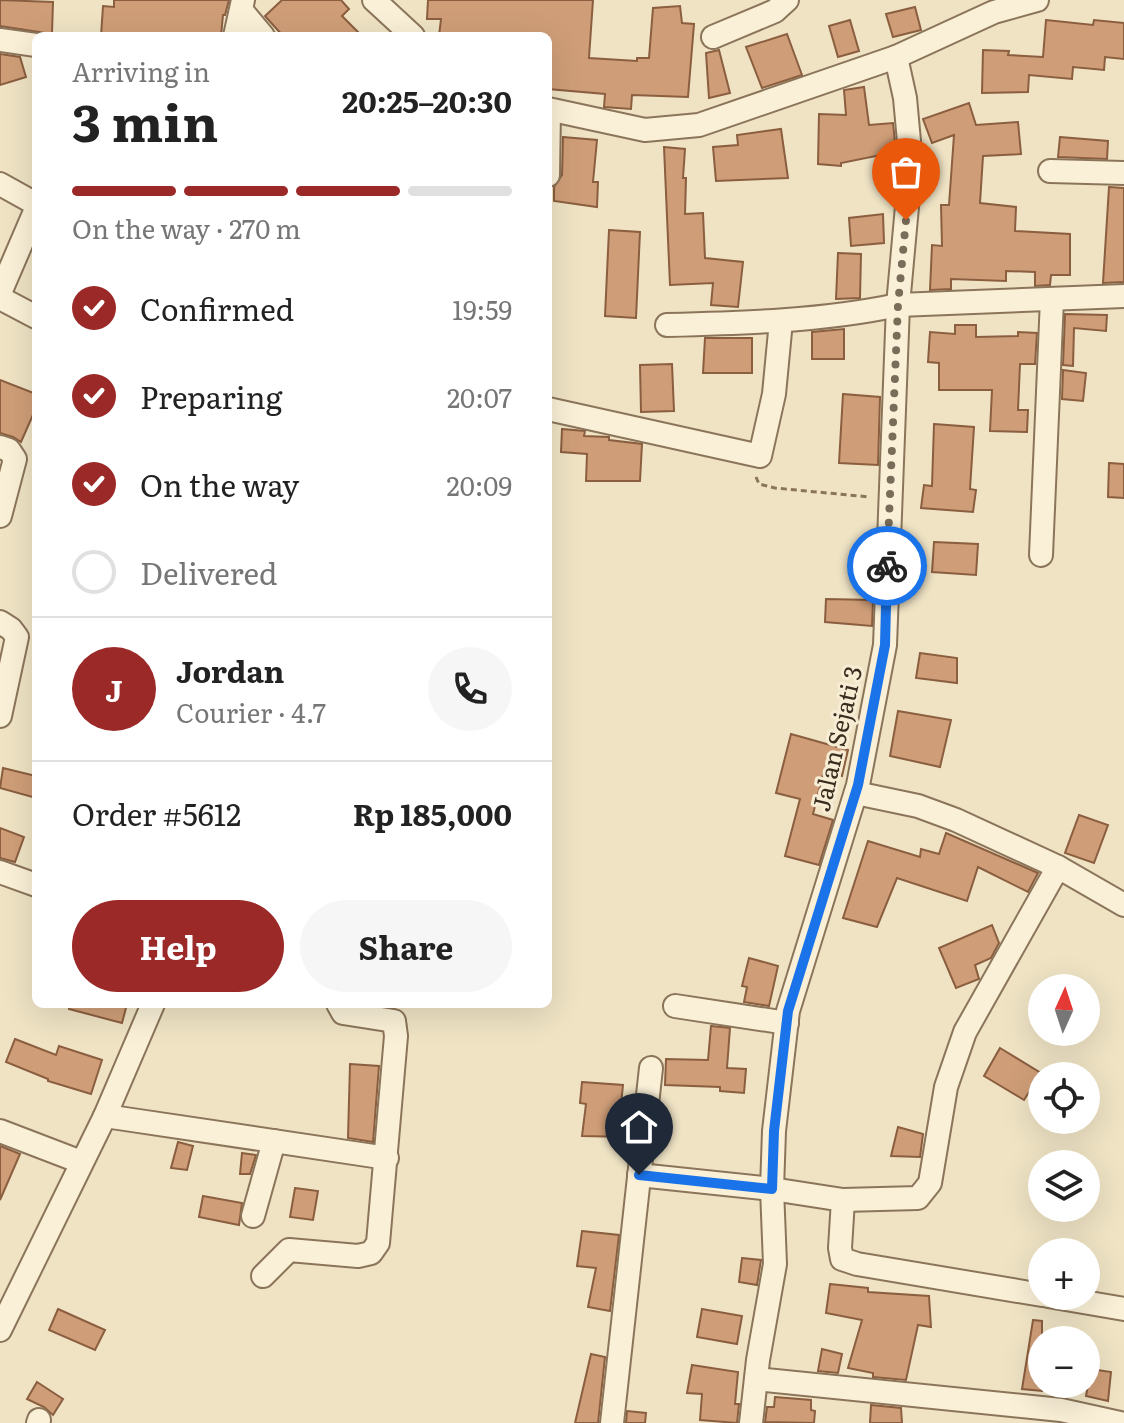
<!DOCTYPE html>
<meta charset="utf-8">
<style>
:root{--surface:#fff;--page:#f6f6f6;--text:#222;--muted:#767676;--line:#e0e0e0;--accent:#9b2928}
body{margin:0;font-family:Literata,serif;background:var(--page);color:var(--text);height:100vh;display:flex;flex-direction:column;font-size:30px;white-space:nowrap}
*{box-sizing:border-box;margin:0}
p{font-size:26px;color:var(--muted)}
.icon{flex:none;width:44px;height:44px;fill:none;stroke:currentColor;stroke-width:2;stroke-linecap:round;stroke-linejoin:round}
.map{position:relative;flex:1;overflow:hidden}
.side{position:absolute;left:32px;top:32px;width:520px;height:976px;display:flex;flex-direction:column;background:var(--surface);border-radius:12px;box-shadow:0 8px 32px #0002}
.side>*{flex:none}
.needle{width:52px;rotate:3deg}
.tools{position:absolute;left:1028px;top:974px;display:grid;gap:16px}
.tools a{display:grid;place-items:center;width:72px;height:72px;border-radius:50%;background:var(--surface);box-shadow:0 8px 32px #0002;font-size:40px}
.pin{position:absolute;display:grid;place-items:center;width:68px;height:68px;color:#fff;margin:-82px -34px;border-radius:50% 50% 50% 0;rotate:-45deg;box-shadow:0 0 8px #0007}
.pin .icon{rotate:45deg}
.courier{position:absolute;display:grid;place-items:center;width:80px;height:80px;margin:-40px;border:6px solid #1a73e8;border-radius:50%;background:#fff;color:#222;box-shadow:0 2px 10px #0007}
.overview em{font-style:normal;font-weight:700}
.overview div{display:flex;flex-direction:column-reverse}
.overview{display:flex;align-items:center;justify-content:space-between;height:136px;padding:0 40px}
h1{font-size:52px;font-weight:700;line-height:60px}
.bar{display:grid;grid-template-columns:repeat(4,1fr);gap:12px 8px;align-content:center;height:96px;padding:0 40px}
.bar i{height:10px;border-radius:6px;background:var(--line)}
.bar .current{background:var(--accent)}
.bar p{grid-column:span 4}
.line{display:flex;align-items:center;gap:20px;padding:0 40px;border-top:2px solid var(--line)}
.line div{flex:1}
.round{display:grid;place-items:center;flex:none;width:84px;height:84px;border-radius:42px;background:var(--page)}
ol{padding:0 40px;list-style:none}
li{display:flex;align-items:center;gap:24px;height:88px}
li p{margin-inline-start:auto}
li .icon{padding:8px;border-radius:50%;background:var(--accent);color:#fff;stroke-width:4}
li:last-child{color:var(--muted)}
li i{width:44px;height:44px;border:4px solid var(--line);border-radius:50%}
.action{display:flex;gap:16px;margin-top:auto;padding:16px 40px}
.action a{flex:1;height:92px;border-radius:48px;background:var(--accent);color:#fff;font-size:32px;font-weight:700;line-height:92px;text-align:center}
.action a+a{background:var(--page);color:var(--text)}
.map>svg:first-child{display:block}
.building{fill:#cf9e78;stroke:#8a5e3f;stroke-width:2}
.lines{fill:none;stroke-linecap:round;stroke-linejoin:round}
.minor-casing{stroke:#8b755a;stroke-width:26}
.path{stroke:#8b755a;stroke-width:3;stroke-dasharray:6 4;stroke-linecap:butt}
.minor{stroke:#faf0d7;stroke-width:22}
.done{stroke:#796c58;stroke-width:8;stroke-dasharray:0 14.4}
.route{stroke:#1a73e8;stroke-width:10}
.labels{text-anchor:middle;stroke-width:6;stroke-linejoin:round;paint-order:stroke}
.street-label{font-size:24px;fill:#3a2c1e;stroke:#f7edd4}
</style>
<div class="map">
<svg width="1124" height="1423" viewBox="0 0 1124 1423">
<rect width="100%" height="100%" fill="#efe3c4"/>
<g class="building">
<path d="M0,0L53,2L52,34L0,26Z"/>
<path d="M114,0H229L225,15H223L221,36H101L103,6L114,7Z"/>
<path d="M282,0H341L349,9L342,16L362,36H283L265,16Z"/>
<path d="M428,0H593L589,58L637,61V58H649L653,8L680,6L682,23L694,24L688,97L632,95L631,109L604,107L605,94L548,89V36H439L441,19H427Z"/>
<path d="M915,7L921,30L893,37L886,14Z"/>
<path d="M850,20L859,51L838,57L829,26Z"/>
<path d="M1046,20L1093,25L1094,20L1124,23V59L1105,57L1104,70L1073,67L1072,79L1029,75L1028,92L982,93L983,50L1009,51L1008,55L1043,57Z"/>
<path d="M787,34L802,75L762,88L746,47Z"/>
<path d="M719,50L730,93L709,98L706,53Z"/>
<path d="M0,54L20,57L26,77L0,85Z"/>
<path d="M864,87L869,125L893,123L896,152L841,163V166L818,164L819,114L846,115L844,90Z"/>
<path d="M969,103L976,125L1018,122L1021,154L983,156L980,203L1016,207L1015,231L1070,234V275H1051L1050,285L1035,286V272L1006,271V281L951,279V289L930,290L932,245L942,246L941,205H949L954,135L932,143L923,119Z"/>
<path d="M781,129L788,178L716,181L713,147L738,145L737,135Z"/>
<path d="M563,137L597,140L593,182H598L597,207L554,201V187L562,175Z"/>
<path d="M1060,137L1108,141L1107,159L1058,157Z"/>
<path d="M664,147L685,149L683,178H686L685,214L703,213L705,258L743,262L738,307L711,305L713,283L670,285Z"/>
<path d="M1109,187L1124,188V282L1103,283Z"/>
<path d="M883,214L884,243L851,246L849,218Z"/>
<path d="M609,230L640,232L636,318L605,316Z"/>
<path d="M838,253L861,254L860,298L836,299Z"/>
<path d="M1065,314L1107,315L1106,331L1074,328L1073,366L1063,365Z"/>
<path d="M955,325H976V337L1018,336V332L1037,333L1035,364H1020L1018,410H1028L1027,432L990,431L992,390H939V363L928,362L930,332L955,334Z"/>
<path d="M844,329V359H812V332Z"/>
<path d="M705,338H752V373H703Z"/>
<path d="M672,364L674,411L641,412L640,365Z"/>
<path d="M1063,370L1086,373L1083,401L1062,399Z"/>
<path d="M0,380L36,394V408L21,442L13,437L0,433Z"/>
<path d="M843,394L880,397L878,465L839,463Z"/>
<path d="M934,424L974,427L970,489L976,490L973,512L921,508L924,485L932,486Z"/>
<path d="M562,429L585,431L584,436L609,437V440L642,444L640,481H586L587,454L561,452Z"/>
<path d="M1109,463L1124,464V498L1108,497Z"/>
<path d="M934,542L978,544L976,575L932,572Z"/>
<path d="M826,599L873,600L872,626L825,622Z"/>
<path d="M920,653L957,658V683L916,678Z"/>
<path d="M898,711L951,720L940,767L890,756Z"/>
<path d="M791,734L848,750L842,776L824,771L813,814L833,820L819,865L785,856L800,799L776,793Z"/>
<path d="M3,768L36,776V798L0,788Z"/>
<path d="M1079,815L1108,825L1094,863L1065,853Z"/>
<path d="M0,828L24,837L15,862L0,858Z"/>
<path d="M946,833L1038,873L1028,892L978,867L967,901L897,878L877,927L843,918L868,841L920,857L921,849L939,854Z"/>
<path d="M992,925L999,943L991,958L975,965L979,979L956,988L939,948Z"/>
<path d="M749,958L778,966L769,1006L744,1002L747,987L742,986Z"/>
<path d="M70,1004H127L122,1023L69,1009Z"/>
<path d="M711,1026L730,1028L727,1068L746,1069L744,1093L720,1091V1087L665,1085L666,1059L708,1060Z"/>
<path d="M15,1039L56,1055L59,1046L102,1060L91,1094L48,1081V1079L6,1062Z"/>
<path d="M1000,1048L1041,1073L1024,1100L984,1076Z"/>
<path d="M350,1064L379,1066L373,1142L348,1138Z"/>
<path d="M582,1082L623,1085L620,1115H629V1137L582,1136L586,1104L580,1103Z"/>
<path d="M898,1127L923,1134L920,1157L891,1156Z"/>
<path d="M178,1142L193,1146L187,1170L171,1168Z"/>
<path d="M0,1146L20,1154L0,1200Z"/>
<path d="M242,1153L256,1155L250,1174H240Z"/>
<path d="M295,1188L318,1191L313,1220L290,1217Z"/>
<path d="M203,1196L242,1203L239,1225L199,1217Z"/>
<path d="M582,1231L619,1235L610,1311L588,1307L596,1268L577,1266Z"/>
<path d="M742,1258L761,1260L757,1285L739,1282Z"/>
<path d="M830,1284L868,1288V1292L929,1296L931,1327L918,1325L906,1380L873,1377V1373L848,1368L862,1320L826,1313Z"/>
<path d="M58,1309L105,1330L95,1350L49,1330Z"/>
<path d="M702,1309L742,1316L737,1344L697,1337Z"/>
<path d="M1033,1320L1042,1321V1391L1022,1389Z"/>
<path d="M822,1349L842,1354L838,1373L818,1371Z"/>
<path d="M591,1354L605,1357L598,1423H575Z"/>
<path d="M692,1365L738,1372L735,1404H739L737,1423L700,1420L702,1394L687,1393Z"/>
<path d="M1091,1369L1111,1372L1108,1401L1086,1396Z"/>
<path d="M37,1382L63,1399L53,1415L44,1407L27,1399Z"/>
<path d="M775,1397L811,1400V1410L815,1411L814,1423L765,1422L767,1407H774Z"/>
<path d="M871,1405L901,1408L902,1423H870Z"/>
<path d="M627,1411L646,1413L645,1423H626Z"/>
</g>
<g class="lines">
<g class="minor-casing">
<g id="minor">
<path d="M374,0L413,36"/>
<path d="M242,11L263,36"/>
<path d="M235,36L243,0"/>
<path d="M713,37L775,11L787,0"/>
<path d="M0,40L36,45"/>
<path d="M548,109L645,130L699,125L896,57L994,12L1037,0"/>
<path d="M1050,171L1124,173"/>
<path d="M548,175L549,110"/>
<path d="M0,184L36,204"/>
<path d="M0,293L36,209"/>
<path d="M0,298L36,317"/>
<path d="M667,325C745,323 823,321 898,305L1124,296"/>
<path d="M548,409L760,456L774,394L781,321"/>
<path d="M0,447L9,450L15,459L0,516"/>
<path d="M1041,555L1052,299"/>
<path d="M0,622L11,629L17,637L0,716"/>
<path d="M856,793L918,806L956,820L1058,867L1124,905"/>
<path d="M0,872L36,885"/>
<path d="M675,1006L787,1023"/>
<path d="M105,1116L387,1158"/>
<path d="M0,1131L81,1162"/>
<path d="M639,1175L772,1189L843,1200L918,1198L930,1183L946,1087L965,1032L1058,867"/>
<path d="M843,1200L840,1248L842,1259L857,1264L1042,1295"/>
<path d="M253,1216L274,1141"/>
<path d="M263,1276L289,1250L358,1256L371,1253L378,1243L396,1036L394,1021L343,1013L338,1004"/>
<path d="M1048,1296L1124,1309"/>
<path d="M0,1330L105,1116L153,1004"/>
<path d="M756,1379L1061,1410L1120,1423"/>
<path d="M38,1423L39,1420"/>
<path d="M612,1423L651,1068"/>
<path d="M751,1423L758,1360L775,1264L772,1189L774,1131L788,1011L858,785L885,645L898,305L911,163L905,98L896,57"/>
</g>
</g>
<path class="path" d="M756,477L759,484L775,488L870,497"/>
<use href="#minor" class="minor"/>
</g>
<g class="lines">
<path class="done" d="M887,566L898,305L906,220"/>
<path class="route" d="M639,1175L772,1189L774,1131L788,1011L858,785L885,645L887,566"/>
</g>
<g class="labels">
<g class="street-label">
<text transform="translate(838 739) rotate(-77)" y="8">Jalan Sejati 3</text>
</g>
</g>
</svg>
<div class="tools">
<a><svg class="needle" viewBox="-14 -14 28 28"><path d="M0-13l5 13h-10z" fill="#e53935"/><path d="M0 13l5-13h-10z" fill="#767676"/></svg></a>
<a><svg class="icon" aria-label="locate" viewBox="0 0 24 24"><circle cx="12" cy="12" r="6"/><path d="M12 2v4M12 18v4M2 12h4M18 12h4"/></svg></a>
<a><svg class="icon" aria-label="layers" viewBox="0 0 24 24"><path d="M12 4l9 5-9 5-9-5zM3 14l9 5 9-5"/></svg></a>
<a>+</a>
<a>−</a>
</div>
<div class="pin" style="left:906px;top:220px;background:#ea580c"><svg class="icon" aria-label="bag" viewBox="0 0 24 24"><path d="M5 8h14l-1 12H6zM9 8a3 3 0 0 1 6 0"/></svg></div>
<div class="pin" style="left:639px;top:1175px;background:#1f2937"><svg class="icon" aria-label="home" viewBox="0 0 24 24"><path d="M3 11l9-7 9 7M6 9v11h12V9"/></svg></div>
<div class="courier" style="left:887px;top:566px"><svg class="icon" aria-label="bike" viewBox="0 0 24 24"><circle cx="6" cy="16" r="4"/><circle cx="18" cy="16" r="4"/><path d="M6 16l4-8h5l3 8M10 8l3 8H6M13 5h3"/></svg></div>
<section class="side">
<div class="overview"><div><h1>3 min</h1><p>Arriving in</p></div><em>20:25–20:30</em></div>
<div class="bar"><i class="current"></i><i class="current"></i><i class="current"></i><i></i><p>On the way · 270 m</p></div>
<ol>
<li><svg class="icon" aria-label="check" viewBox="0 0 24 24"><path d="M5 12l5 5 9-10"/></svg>Confirmed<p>19:59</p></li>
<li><svg class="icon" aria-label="check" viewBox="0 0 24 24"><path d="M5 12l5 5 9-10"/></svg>Preparing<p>20:07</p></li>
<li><svg class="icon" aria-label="check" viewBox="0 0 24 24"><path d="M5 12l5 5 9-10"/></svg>On the way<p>20:09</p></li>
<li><i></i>Delivered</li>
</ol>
<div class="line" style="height:144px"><b class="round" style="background:var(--accent);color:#fff">J</b><div><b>Jordan</b><p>Courier · 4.7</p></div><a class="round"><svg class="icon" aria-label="phone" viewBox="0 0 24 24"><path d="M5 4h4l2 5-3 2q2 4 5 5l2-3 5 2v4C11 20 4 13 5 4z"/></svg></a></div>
<div class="line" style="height:104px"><div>Order #5612</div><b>Rp 185,000</b></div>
<div class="action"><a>Help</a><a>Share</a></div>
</section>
</div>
